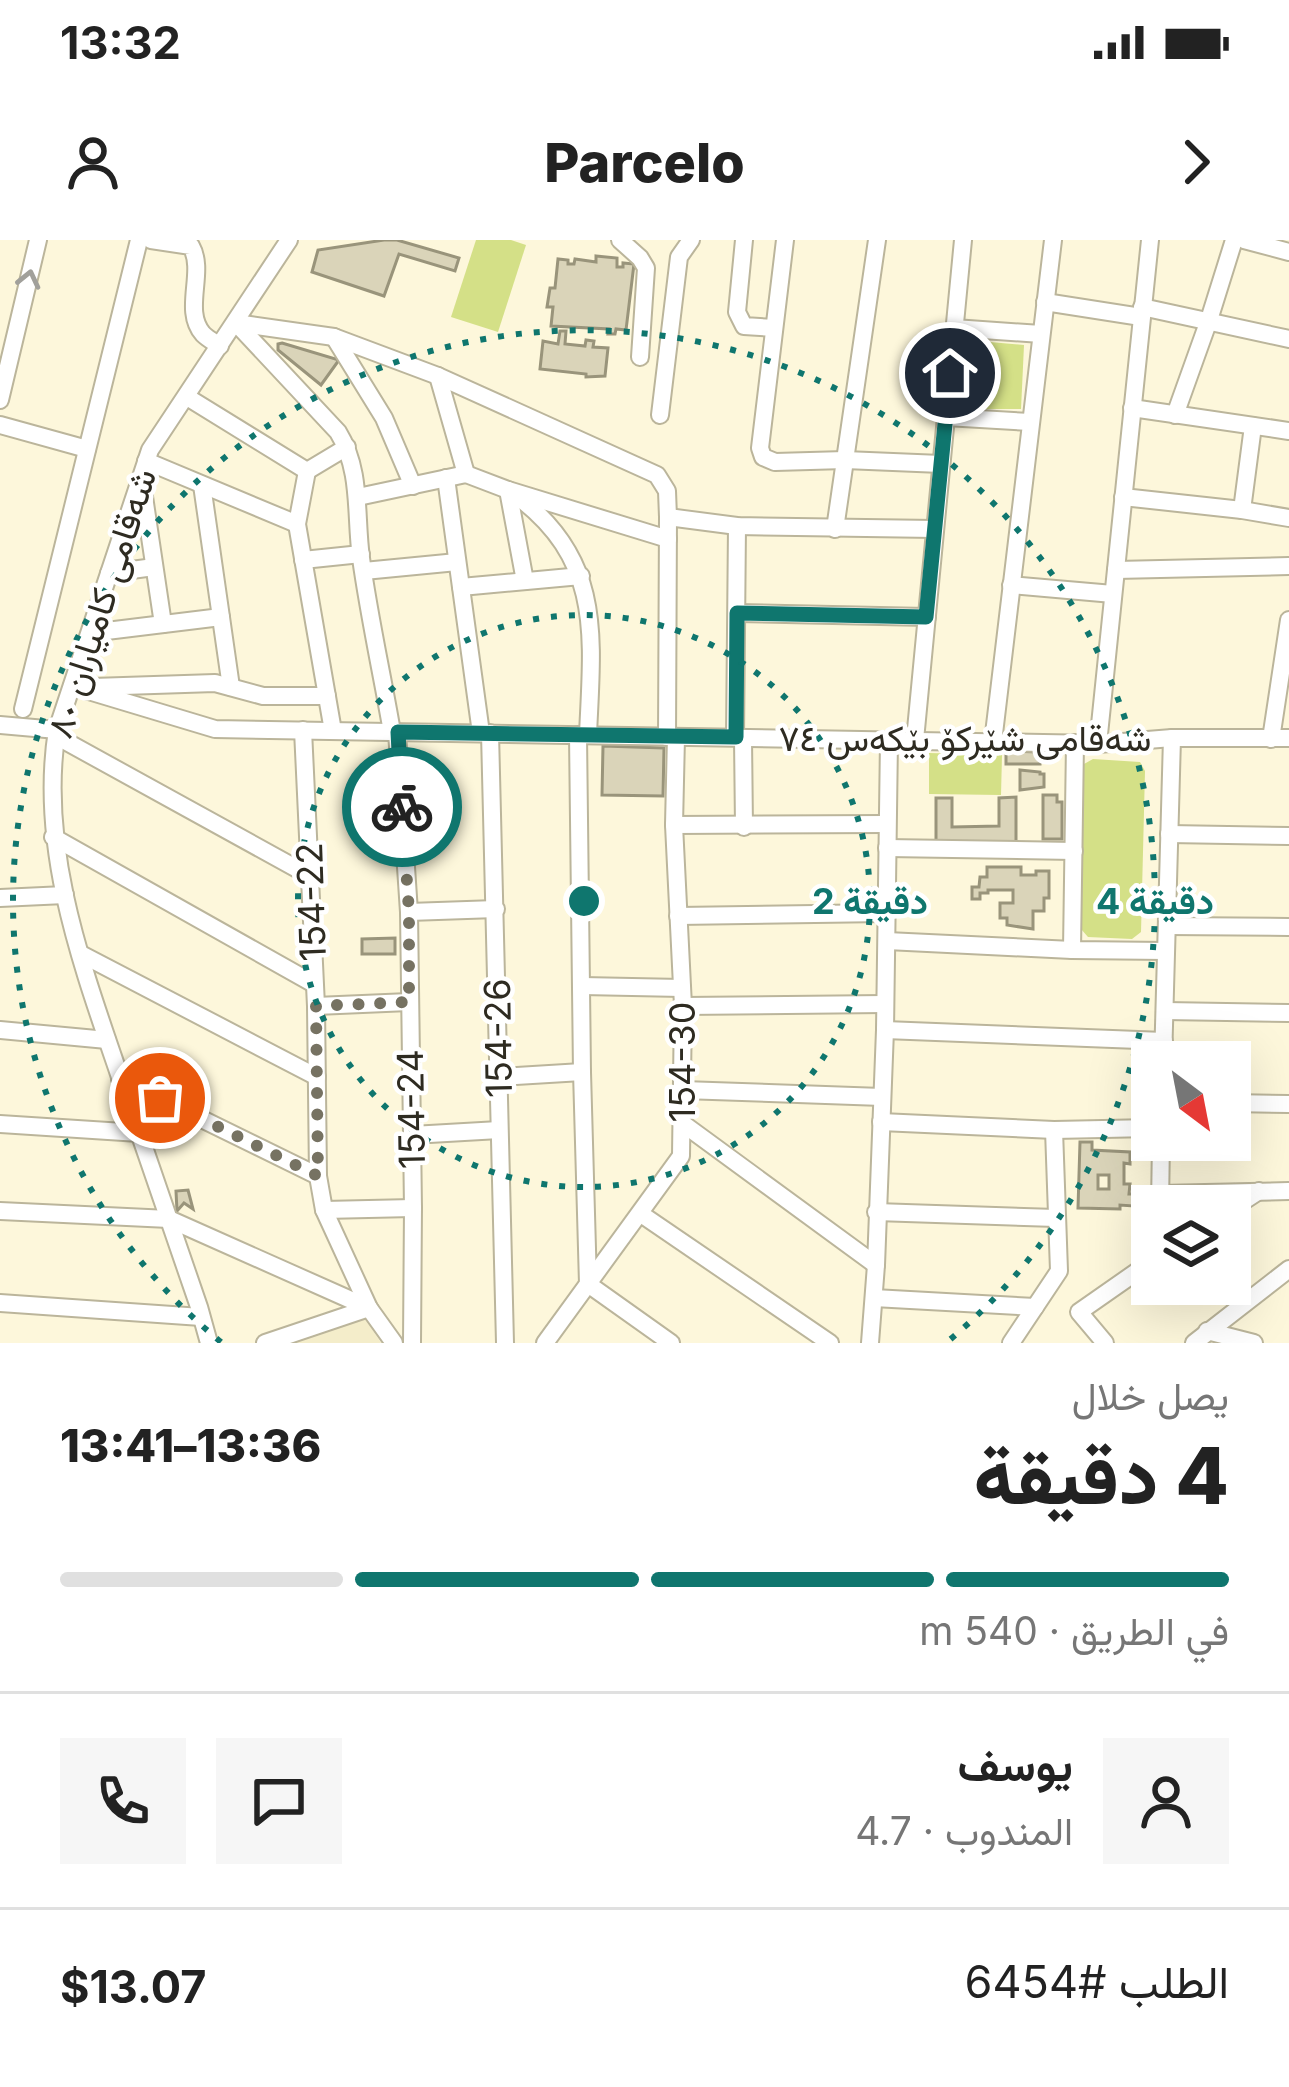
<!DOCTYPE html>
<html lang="ar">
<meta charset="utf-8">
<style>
:root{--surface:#fff;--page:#f6f6f6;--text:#222;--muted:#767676;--line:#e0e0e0;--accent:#0f766e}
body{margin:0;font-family:Inter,Vazirmatn,sans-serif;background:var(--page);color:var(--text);direction:rtl;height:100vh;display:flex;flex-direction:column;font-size:45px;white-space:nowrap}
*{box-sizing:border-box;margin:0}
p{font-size:39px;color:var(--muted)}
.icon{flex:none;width:66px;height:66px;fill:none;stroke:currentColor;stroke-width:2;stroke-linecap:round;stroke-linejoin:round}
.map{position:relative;height:1103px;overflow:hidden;direction:ltr}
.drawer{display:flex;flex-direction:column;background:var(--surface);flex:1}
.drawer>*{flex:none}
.needle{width:78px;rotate:148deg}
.controls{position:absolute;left:1131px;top:801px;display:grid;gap:24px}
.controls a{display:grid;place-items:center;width:120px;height:120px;border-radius:0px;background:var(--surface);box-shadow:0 12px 48px #0002;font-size:60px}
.pin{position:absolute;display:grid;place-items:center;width:102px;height:102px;color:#fff;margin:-51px;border:6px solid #fff;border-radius:50%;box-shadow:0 3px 12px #0007}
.courier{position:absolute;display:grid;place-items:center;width:120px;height:120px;margin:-60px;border:9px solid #0f766e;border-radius:50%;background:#fff;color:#222;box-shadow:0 3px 15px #0007}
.overview em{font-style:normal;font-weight:800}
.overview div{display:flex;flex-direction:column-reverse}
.overview{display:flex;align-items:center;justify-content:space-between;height:204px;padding:0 60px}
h1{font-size:78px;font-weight:800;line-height:90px}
.bar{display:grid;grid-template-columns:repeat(4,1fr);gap:18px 12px;align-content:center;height:144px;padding:0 60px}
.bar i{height:15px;border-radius:9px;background:var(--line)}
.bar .selected{background:var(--accent)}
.bar p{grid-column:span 4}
.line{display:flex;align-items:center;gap:30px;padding:0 60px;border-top:3px solid var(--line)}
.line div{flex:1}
.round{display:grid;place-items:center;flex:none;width:126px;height:126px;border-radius:0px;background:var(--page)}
.status{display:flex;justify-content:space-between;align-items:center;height:84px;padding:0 60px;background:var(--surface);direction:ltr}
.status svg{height:33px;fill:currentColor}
header{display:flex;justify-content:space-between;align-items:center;height:156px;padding:0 60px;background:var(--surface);font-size:54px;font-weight:800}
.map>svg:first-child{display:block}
.built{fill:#f4edca}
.green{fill:#d4e087}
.building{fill:#dad4b9;stroke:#99947b;stroke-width:3;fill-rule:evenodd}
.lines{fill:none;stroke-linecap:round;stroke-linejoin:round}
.minor-casing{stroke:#bbb59b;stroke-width:20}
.minor{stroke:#fff;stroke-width:16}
.oneway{stroke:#a1a09b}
.done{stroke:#767262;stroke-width:12;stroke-dasharray:0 21.6}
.route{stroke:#0f766e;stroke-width:15}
.ring{fill:none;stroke:#0f766e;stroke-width:6;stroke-dasharray:6 12}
.labels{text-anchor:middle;stroke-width:9;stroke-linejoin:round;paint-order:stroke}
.street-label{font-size:36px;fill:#2e2b21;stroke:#fff}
.centre{fill:#0f766e;stroke:#fff;stroke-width:6}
.ring-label{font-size:36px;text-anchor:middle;font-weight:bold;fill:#0f766e;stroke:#fff;stroke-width:9;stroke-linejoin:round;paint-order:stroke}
</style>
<div class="status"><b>13:32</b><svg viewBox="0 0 49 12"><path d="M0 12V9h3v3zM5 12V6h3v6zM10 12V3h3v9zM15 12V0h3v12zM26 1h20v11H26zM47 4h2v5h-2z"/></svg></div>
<header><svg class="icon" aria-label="forward" viewBox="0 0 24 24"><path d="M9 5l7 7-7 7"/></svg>Parcelo<svg class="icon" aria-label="person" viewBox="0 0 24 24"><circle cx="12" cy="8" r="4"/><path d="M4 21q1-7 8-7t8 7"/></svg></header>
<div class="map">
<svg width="1289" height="1103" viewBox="0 0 1289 1103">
<rect width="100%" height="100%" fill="#fdf7db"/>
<path class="built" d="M362,1074L381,1103H275Z"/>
<g class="green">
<path d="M476,0H511L526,5L498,92L451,77Z"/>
<path d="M956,99L1024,105L1021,169H949Z"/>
<path d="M929,513L1002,515L1001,555L929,554Z"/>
<path d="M1093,519L1140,522L1145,531L1141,692L1132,699L1088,697L1081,689L1084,524Z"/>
</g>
<g class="building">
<path d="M384,0H397L459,18L455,31L399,14L384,56L312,32L318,10Z"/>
<path d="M596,16L617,18V27H623V23L634,24L626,90L616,89L615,94H608L609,89L551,86L553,67H547L550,48H555L558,19L568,20V24H574L575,19L596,22Z"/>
<path d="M560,91H566L565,104L585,106L586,100L594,101L593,107L608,108L605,136L586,137V134L540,129L543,101L558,104Z"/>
<path d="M282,103L339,120L321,145L278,110V104Z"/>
<path d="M603,506L664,508L663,556L602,555Z"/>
<path d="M1006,511L1040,512V524H1006Z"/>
<path d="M1020,530L1040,532V534H1044V547L1020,550Z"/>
<path d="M1043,555H1057V562H1062V599H1043Z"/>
<path d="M1016,557V606L936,607V558H952V587L999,586V558Z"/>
<path d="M987,627H1021V635H1036V631H1049V658H1044V671H1033V689L1007,685V678H1000V663H1013V650H988V653H980V659H972V647H979L980,637H987Z"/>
<path d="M395,698V714H362V699Z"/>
<path d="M1080,902H1092V910L1130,912V924L1124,923V944H1130L1129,954H1134L1133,966L1120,965V969L1078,968ZM1098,935H1109V949H1098Z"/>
<path d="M188,950L193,969L184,963L177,971L176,951Z"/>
</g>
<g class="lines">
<g class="minor-casing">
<g id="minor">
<path d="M151,0L191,6C206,32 182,70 203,94C208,99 214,102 220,106"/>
<path d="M620,0L640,18L646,28L640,117"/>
<path d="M744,0L737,72L744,86L774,88"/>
<path d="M785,0L760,208L763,217L775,222L845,220L941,224"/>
<path d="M1244,0L1289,12"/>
<path d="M1045,62L1141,77"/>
<path d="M1142,67L1289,99"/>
<path d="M236,83L334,97L438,136L657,235L667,251L668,277L667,497"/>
<path d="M236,83L338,192C362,231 355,274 361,318C369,376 382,434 392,492"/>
<path d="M954,88L1041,94"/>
<path d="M334,97L384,178L413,246"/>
<path d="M438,136L466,234"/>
<path d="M187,157L307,231"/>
<path d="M0,160L38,0"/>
<path d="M1132,168L1289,191"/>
<path d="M660,175L679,17L691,0"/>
<path d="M1175,175L1209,80L1234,0"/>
<path d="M946,177L1030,182"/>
<path d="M0,185L87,209"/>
<path d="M146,221L297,284"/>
<path d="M307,231L297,284L333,491"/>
<path d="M307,231L347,207"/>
<path d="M446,238L481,493"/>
<path d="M142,243L163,384"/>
<path d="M202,245L231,447"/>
<path d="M508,250L525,341"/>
<path d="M358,257L466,234L508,250L668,299"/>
<path d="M518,257C604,322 592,399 588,495"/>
<path d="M1123,257L1242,270L1289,278"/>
<path d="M1242,270L1253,186"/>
<path d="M668,277L737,286L935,289"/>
<path d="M835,289L877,0"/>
<path d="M303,320L361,314"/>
<path d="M1116,330L1289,326"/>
<path d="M364,331L457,322"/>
<path d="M109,333L154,327"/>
<path d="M1011,345L1113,354"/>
<path d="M461,347L581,336"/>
<path d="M737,373L927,377"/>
<path d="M90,393L221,377"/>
<path d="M72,446L215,489L1098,504L1172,498H1289"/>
<path d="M93,447L215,443L263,456H327"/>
<path d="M23,469L139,0"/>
<path d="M0,485L57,490"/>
<path d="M303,490L316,766L318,936L324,970L369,1068L394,1103"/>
<path d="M397,492L409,672L413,968L412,1103"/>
<path d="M490,493L505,1103"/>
<path d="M578,495L582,832L588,1044L671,1103"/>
<path d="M56,496L310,636"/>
<path d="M735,497L737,286"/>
<path d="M743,498L744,587"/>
<path d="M1271,499L1289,380"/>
<path d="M915,500L963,0"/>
<path d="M993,502L1053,0"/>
<path d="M1098,504L1150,0"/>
<path d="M674,585L887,584"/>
<path d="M1169,594L1289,596"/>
<path d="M53,597L314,744"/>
<path d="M887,608L1074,611"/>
<path d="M0,658L65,655"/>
<path d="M409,672L496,669"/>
<path d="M678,676L886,673"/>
<path d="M1167,686L1289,687"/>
<path d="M887,701L1072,710L1166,711"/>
<path d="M1072,710L1075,503"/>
<path d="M81,714L317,837"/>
<path d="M582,746L682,748"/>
<path d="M316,766L409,762"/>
<path d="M683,766L885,764"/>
<path d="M1165,771L1289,773"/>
<path d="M0,790L107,800"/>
<path d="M885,790L1164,801"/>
<path d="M1163,822L1172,498"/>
<path d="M499,837L582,832"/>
<path d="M120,839L318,936"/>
<path d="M683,850L882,857"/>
<path d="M1230,863L1289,864"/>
<path d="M881,882L1054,890L1152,888"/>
<path d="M682,883L876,1025"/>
<path d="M0,884L139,893"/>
<path d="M412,895L499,890"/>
<path d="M1160,954L1289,951"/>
<path d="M1160,966L1161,900"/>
<path d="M324,970L413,968"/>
<path d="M1230,970L1259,951"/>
<path d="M0,971L169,979L369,1068"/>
<path d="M876,972L1056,978"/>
<path d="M641,974L830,1103"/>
<path d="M874,1058L1035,1067"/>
<path d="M0,1063L201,1077"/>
<path d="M1207,1091L1254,1103"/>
<path d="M209,1103L199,1067C173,992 147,916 121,840C83,728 38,610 57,490L150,210L289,0"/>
<path d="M265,1103L369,1068"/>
<path d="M545,1103L681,916L683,766L674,585L676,497"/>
<path d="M870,1103L876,1025L885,790L889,500"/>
<path d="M1011,1103L1059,1031L1054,890"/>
<path d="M1105,1103L1079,1072L1152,1021"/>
<path d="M1194,1103L1289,1029"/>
</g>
</g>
<use href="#minor" class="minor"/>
</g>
<defs><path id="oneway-chevron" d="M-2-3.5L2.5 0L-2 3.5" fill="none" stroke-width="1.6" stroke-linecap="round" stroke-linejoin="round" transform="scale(3)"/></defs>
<use class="oneway" href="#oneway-chevron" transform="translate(29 39) rotate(-77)"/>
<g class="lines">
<path class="done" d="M160,858L318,936L316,766L409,762V672L402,567"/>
<path class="route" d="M402,567L398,492L736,497L737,373L926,377L950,133"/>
</g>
<g class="ring">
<circle cx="584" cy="661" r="286"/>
<path d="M221 1102A571 571 0 1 1 947 1102"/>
</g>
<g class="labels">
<g class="street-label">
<text transform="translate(101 363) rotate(-72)" y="13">شەقامی کامیاران ٨٠</text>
<text x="965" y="511">شەقامی شێرکۆ بێکەس ٧٤</text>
<text transform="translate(311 662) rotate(-92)" y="13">154-22</text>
<text transform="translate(498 798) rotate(-91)" y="13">154-26</text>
<text transform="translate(682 822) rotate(-90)" y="13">154-30</text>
<text transform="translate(411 869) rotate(-91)" y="13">154-24</text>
</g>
</g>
<circle cx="584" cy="661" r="18" class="centre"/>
<g class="ring-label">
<text x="870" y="674">2 دقيقة</text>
<text x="1155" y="674">4 دقيقة</text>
</g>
</svg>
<div class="controls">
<a><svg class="needle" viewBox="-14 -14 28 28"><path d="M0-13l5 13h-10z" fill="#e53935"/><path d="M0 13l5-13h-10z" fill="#767676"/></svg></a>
<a><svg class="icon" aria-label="layers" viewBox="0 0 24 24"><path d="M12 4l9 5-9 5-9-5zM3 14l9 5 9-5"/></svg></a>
</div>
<div class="pin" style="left:160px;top:858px;background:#ea580c"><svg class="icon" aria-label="bag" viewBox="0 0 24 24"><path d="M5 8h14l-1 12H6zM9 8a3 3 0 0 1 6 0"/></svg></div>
<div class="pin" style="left:950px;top:133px;background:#1f2937"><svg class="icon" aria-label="home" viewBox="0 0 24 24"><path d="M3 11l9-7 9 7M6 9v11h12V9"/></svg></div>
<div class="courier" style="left:402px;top:567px"><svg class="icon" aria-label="bike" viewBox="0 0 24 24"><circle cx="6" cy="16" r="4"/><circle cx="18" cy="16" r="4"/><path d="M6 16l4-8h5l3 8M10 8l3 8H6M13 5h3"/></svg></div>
</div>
<section class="drawer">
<div class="overview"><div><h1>4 دقيقة</h1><p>يصل خلال</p></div><em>13:36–13:41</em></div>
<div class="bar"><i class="selected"></i><i class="selected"></i><i class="selected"></i><i></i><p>في الطريق · 540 m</p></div>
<div class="line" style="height:216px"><a class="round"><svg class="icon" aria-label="person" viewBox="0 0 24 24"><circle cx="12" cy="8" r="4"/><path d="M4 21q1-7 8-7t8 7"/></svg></a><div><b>يوسف</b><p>المندوب · 4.7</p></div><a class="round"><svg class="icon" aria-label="chat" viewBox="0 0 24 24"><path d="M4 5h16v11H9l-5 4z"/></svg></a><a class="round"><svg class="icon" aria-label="phone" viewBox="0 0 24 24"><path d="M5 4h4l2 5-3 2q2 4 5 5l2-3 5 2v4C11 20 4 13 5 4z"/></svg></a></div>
<div class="line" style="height:156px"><div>الطلب #6454</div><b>$13.07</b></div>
</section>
